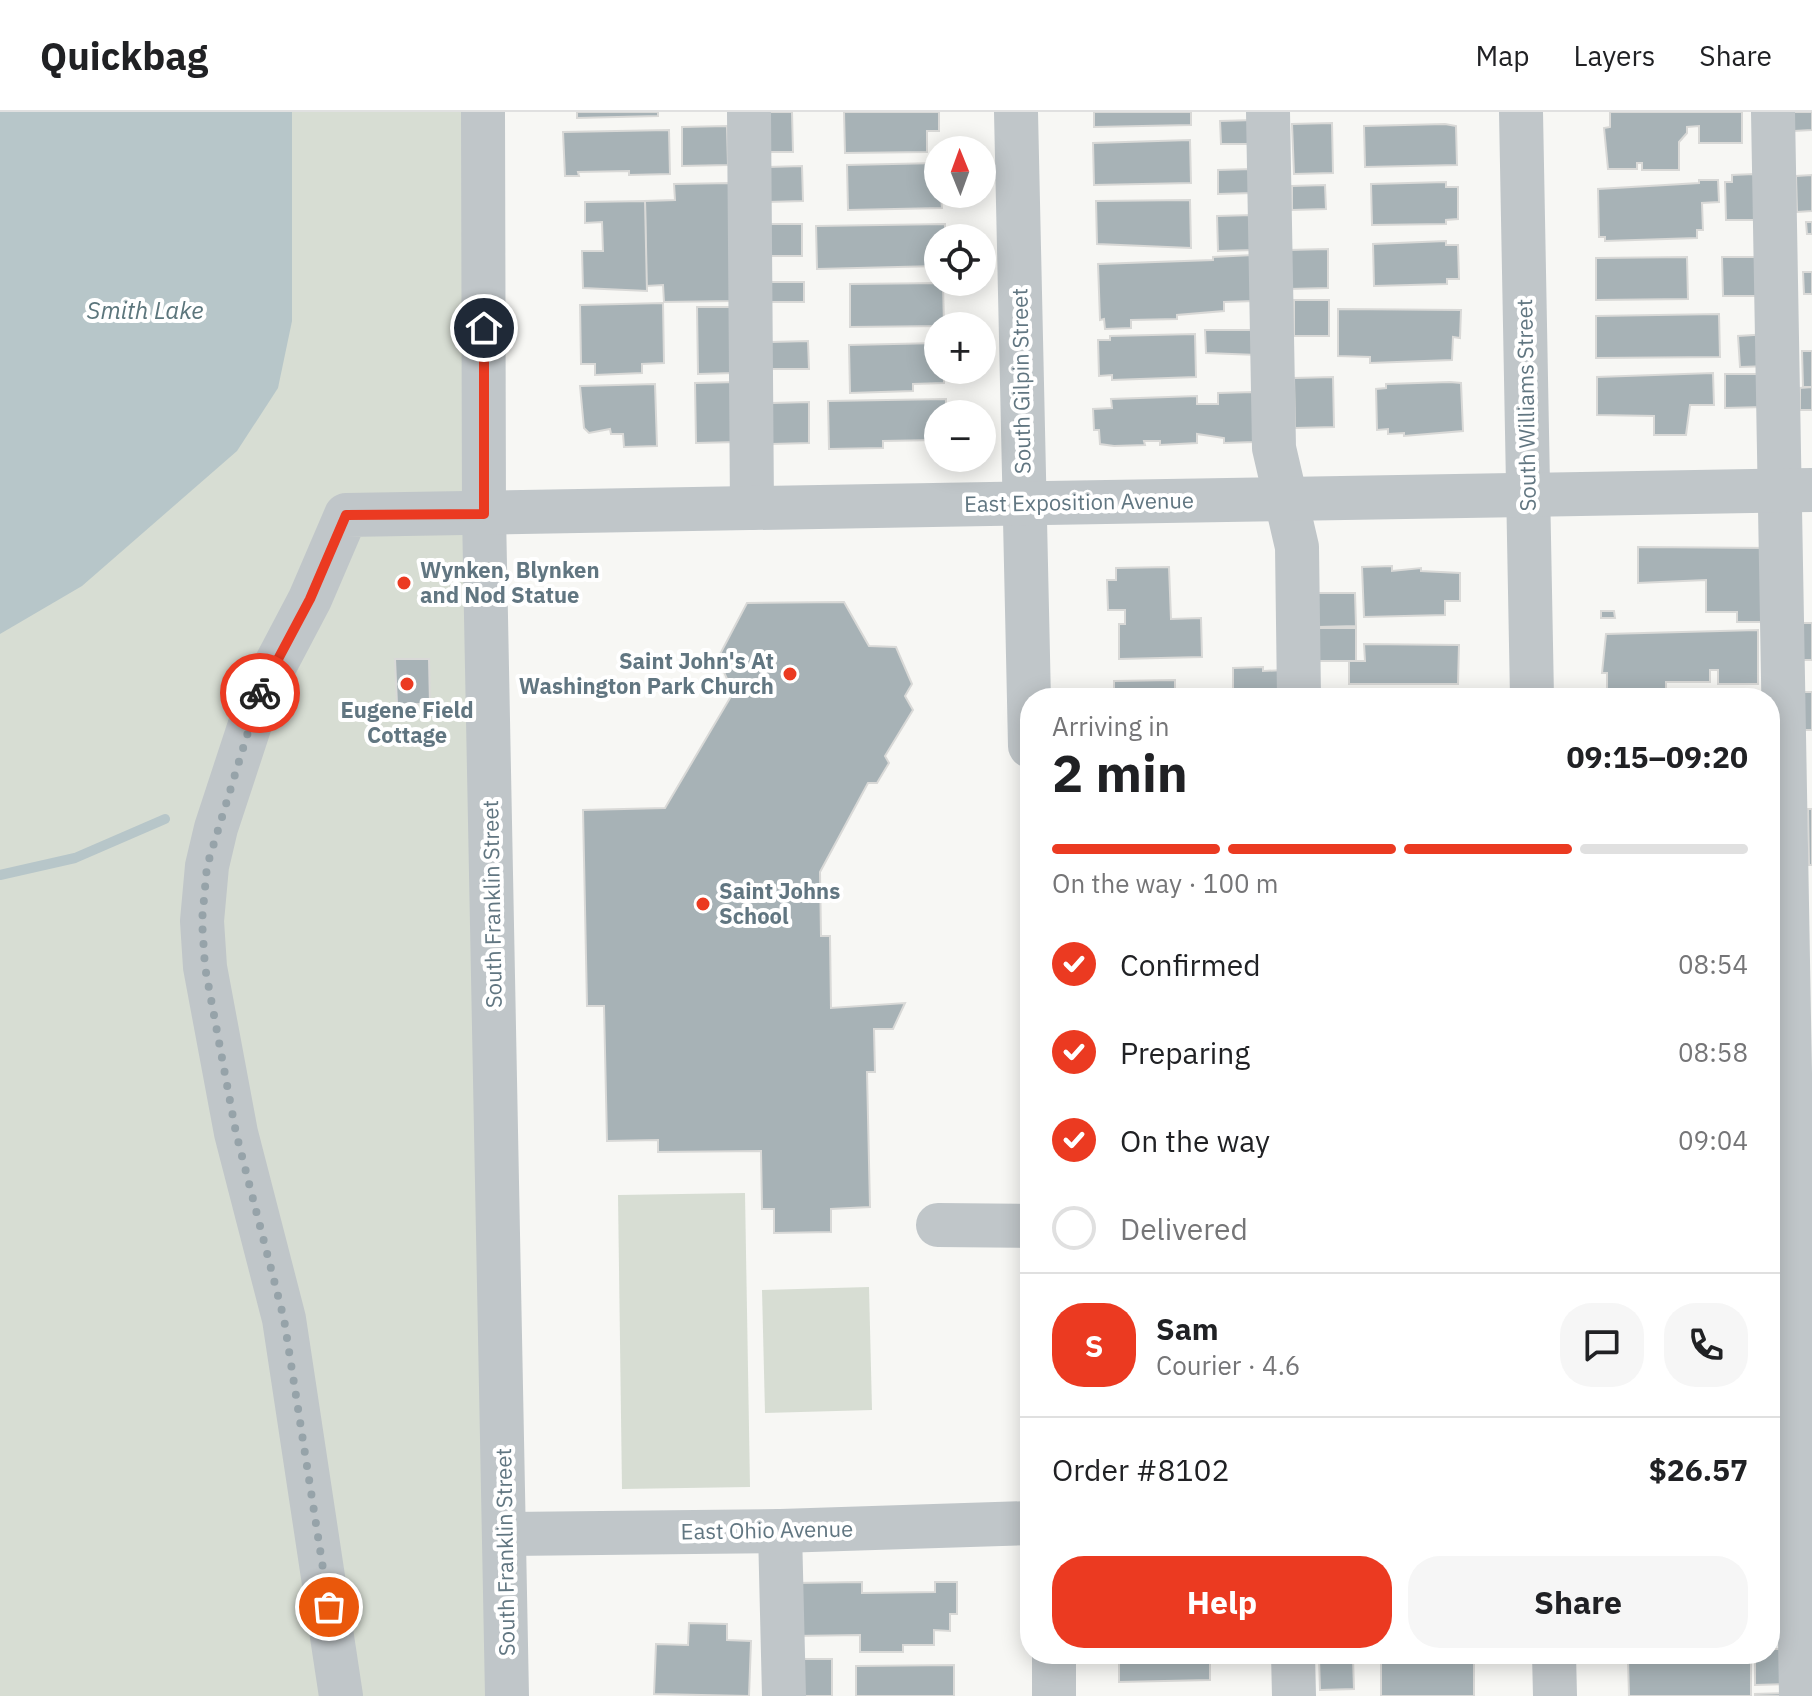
<!DOCTYPE html>
<meta charset="utf-8">
<style>
:root{--surface:#fff;--page:#f6f6f6;--text:#202124;--muted:#757577;--line:#e0e0e0;--accent:#eb3a21}
body{margin:0;font-family:"IBM Plex Sans",sans-serif;background:var(--page);color:var(--text);height:100vh;display:flex;flex-direction:column;font-size:30px;white-space:nowrap}
*{box-sizing:border-box;margin:0}
p{font-size:26px;color:var(--muted)}
.icon{flex:none;width:44px;height:44px;fill:none;stroke:currentColor;stroke-width:2;stroke-linecap:round;stroke-linejoin:round}
.map{position:relative;flex:1;overflow:hidden}
.panel{position:absolute;left:1020px;top:576px;width:760px;height:976px;display:flex;flex-direction:column;background:var(--surface);border-radius:32px;box-shadow:0 4px 20px #0003}
.panel>*{flex:none}
.needle{width:52px;rotate:359deg}
.fabs{position:absolute;left:924px;top:24px;display:grid;gap:16px}
.fabs a{display:grid;place-items:center;width:72px;height:72px;border-radius:50%;background:var(--surface);box-shadow:0 4px 20px #0003;font-size:40px}
.pin{position:absolute;display:grid;place-items:center;width:68px;height:68px;color:#fff;margin:-34px;border:4px solid #fff;border-radius:50%;box-shadow:0 2px 8px #0007}
.courier{position:absolute;display:grid;place-items:center;width:80px;height:80px;margin:-40px;border:6px solid #eb3a21;border-radius:50%;background:#fff;color:#222;box-shadow:0 2px 10px #0007}
.summary em{font-style:normal;font-weight:700}
.summary div{display:flex;flex-direction:column-reverse}
.summary{display:flex;align-items:center;justify-content:space-between;height:136px;padding:0 32px}
h1{font-size:52px;font-weight:700;line-height:60px}
.bar{display:grid;grid-template-columns:repeat(4,1fr);gap:12px 8px;align-content:center;height:96px;padding:0 32px}
.bar i{height:10px;border-radius:6px;background:var(--line)}
.bar .selected{background:var(--accent)}
.bar p{grid-column:span 4}
.line{display:flex;align-items:center;gap:20px;padding:0 32px;border-top:2px solid var(--line)}
.line div{flex:1}
.round{display:grid;place-items:center;flex:none;width:84px;height:84px;border-radius:32px;background:var(--page)}
ol{padding:0 32px;list-style:none}
li{display:flex;align-items:center;gap:24px;height:88px}
li p{margin-inline-start:auto}
li .icon{padding:8px;border-radius:50%;background:var(--accent);color:#fff;stroke-width:4}
li:last-child{color:var(--muted)}
li i{width:44px;height:44px;border:4px solid var(--line);border-radius:50%}
.primary-button{display:flex;gap:16px;margin-top:auto;padding:16px 32px}
.primary-button a{flex:1;height:92px;border-radius:32px;background:var(--accent);color:#fff;font-size:32px;font-weight:700;line-height:92px;text-align:center}
.primary-button a+a{background:var(--page);color:var(--text)}
header{display:flex;align-items:center;gap:48px;box-sizing:border-box;height:112px;padding:0 40px;background:var(--surface);border-bottom:2px solid var(--line)}
header strong{font-size:38px}
nav{display:flex;gap:44px;margin-inline-start:auto;font-size:28px}
.map>svg:first-child{display:block}
.green{fill:#d7ddd3}
.water{fill:#b7c6c9}
.lines{fill:none;stroke-linecap:round;stroke-linejoin:round}
.stream{stroke:#b7c6c9;stroke-width:10}
.building{fill:#a7b2b6;stroke:#d9d9d7;stroke-width:2}
.minor{stroke:#c0c6c9;stroke-width:44}
.done{stroke:#96a3a9;stroke-width:8;stroke-dasharray:0 14.4}
.route{stroke:#eb3a21;stroke-width:10}
.poi-dot{fill:#eb3a21;stroke:#fff;stroke-width:3}
.labels{text-anchor:middle;stroke-width:8;stroke-linejoin:round;paint-order:stroke}
.street-label{font-size:22px;fill:#617681;stroke:#fff}
.poi-label{font-size:22px;font-weight:bold;fill:#617681;stroke:#fff;text-anchor:start}
.water-label{font-size:24px;font-style:italic;fill:#5c767c;stroke:#fff}
</style>
<header>
<strong>Quickbag</strong>
<nav><a>Map</a><a>Layers</a><a>Share</a></nav>
</header>
<div class="map">
<svg width="1812" height="1584" viewBox="0 0 1812 1584">
<rect width="100%" height="100%" fill="#f7f7f4"/>
<g class="green">
<path d="M0,0H464L493,1584H0Z"/>
<path d="M745,1081L750,1375L622,1377L618,1083Z"/>
<path d="M869,1175L872,1298L765,1301L762,1178Z"/>
</g>
<path class="water" d="M0,0H292V209L278,276L237,339L82,474L0,522Z"/>
<g class="lines">
<path class="stream" d="M0,763L75,746L165,707"/>
</g>
<g class="building">
<path d="M577,0H658V4L577,6Z"/>
<path d="M767,0H792L793,40H768Z"/>
<path d="M844,0H939V19H927V40L845,41Z"/>
<path d="M1094,0H1191V13L1094,15Z"/>
<path d="M1610,0H1742V31H1699V14L1687,15V21L1679,30V58H1642V51H1637V57H1608L1604,16L1610,15Z"/>
<path d="M1794,0H1812V18L1794,19Z"/>
<path d="M1254,8V32H1221L1220,9Z"/>
<path d="M1332,11L1333,61L1294,62L1292,12Z"/>
<path d="M1445,12L1456,14L1457,53L1365,55L1364,14Z"/>
<path d="M727,14L728,53L682,54V15Z"/>
<path d="M669,18L670,62L629,63V59L578,60L579,64H565L563,20Z"/>
<path d="M1190,28L1191,71L1094,73L1093,31Z"/>
<path d="M938,51L942,96L848,98L847,53Z"/>
<path d="M802,54L803,89L768,90V55Z"/>
<path d="M1253,57V81L1218,82V58Z"/>
<path d="M1754,62L1763,108H1726L1725,70H1732V63Z"/>
<path d="M1812,63V99L1797,100L1796,64Z"/>
<path d="M1699,68H1718L1719,90L1702,91L1703,118H1697V126L1605,129V125H1599L1598,77L1699,71Z"/>
<path d="M1446,70V75H1458V107L1446,108V112L1372,113L1371,72Z"/>
<path d="M731,71L734,189L664,190L663,173L646,174L645,89L675,88L674,72Z"/>
<path d="M1325,73L1326,97L1292,98V74Z"/>
<path d="M1190,88L1191,136L1097,132L1096,89Z"/>
<path d="M645,89L647,179L583,176L582,139H603L602,110L585,111V90Z"/>
<path d="M1253,103L1255,138L1218,139L1217,104Z"/>
<path d="M1806,110H1812V122H1807Z"/>
<path d="M769,112H802V144H768Z"/>
<path d="M945,112V126H938V154L817,157L816,114Z"/>
<path d="M1446,129V133H1458L1459,167H1447V172L1374,174L1373,132Z"/>
<path d="M1328,137V176L1289,177L1288,138Z"/>
<path d="M1253,143L1255,189L1224,190V199L1177,203V207L1131,208V216L1105,217L1104,207L1100,208L1098,152L1213,148V145Z"/>
<path d="M1687,145L1688,187L1596,188V146Z"/>
<path d="M1722,145H1760V184H1723Z"/>
<path d="M1803,160H1812V182H1804Z"/>
<rect x="770" y="170" width="34" height="20"/>
<path d="M943,171L944,214L850,215V172Z"/>
<path d="M1329,188V224H1294V188Z"/>
<path d="M663,191L664,251L642,252V261L595,263V252H581L580,193Z"/>
<path d="M697,195H733L734,261L698,262Z"/>
<path d="M1338,197L1461,198L1460,226L1453,225L1452,248L1370,251V245L1338,244Z"/>
<path d="M1719,202L1720,245L1596,246V204Z"/>
<path d="M1205,218H1257L1258,243L1206,241Z"/>
<path d="M1195,222L1196,265L1112,268V263L1099,264L1098,228H1110V224Z"/>
<path d="M1769,222L1770,254L1740,255L1738,224Z"/>
<path d="M808,229L809,257H771V230Z"/>
<path d="M938,231V258H944V271L913,272V279L850,281L849,233Z"/>
<path d="M1802,239H1812V275H1803Z"/>
<path d="M1713,261L1714,293H1690L1686,323H1654V304L1597,303V265Z"/>
<path d="M1725,262H1764V295L1725,296Z"/>
<path d="M1333,265L1334,315L1295,316L1294,266Z"/>
<path d="M737,270L738,330L696,331L695,271Z"/>
<path d="M1450,270L1461,271L1463,319L1404,324V321L1388,322V317L1377,318L1376,277L1386,276V272Z"/>
<path d="M655,272L657,334L624,335L623,322H611L610,317L589,321L584,316L580,274Z"/>
<path d="M1812,275V298H1800V276Z"/>
<path d="M1254,280L1255,330L1224,331V326L1197,322V331L1160,333V329H1144L1145,333L1114,334L1100,332L1099,318H1094L1093,297L1112,296L1111,287L1197,284V292H1218V281Z"/>
<path d="M946,287V302H938V328L883,329V336L829,337L828,289Z"/>
<path d="M809,290V331L772,332V291Z"/>
<path d="M1638,435L1772,436L1766,510H1737V500H1706V468L1638,471Z"/>
<path d="M1392,454V459L1421,456V459L1460,461V489H1445V503L1364,505L1362,455Z"/>
<path d="M1169,455L1171,507L1201,506L1202,545L1119,547V512H1125V498H1108L1107,468H1116V456Z"/>
<path d="M1317,481H1355L1356,514L1318,515Z"/>
<path d="M844,490L869,534L896,535L912,572L905,584L913,598L885,644L889,651L877,671H868L820,760L821,824H830L831,896L905,891L893,917H874L875,960H867L870,1095L831,1097V1120L774,1121V1097H762L761,1039L658,1040V1028L607,1029L604,894H587L583,698L665,696L733,581L718,546L747,491Z"/>
<path d="M1601,499H1614L1615,506H1601Z"/>
<path d="M1795,511H1812V548H1796Z"/>
<rect x="1318" y="516" width="38" height="33"/>
<path d="M1758,518V572H1718V558H1710V570H1666V580H1661V585L1607,580V561H1602L1606,522Z"/>
<path d="M1364,532L1459,533L1458,572H1349V549H1365Z"/>
<path d="M395,547H429L430,592H397Z"/>
<path d="M1263,555V559L1284,558V586H1233V556Z"/>
<path d="M1175,568V586H1108V581H1114V569Z"/>
<rect x="1798" y="580" width="14" height="38"/>
<path d="M1808,697H1812V753H1809Z"/>
<rect x="1770" y="1263" width="9" height="35"/>
<path d="M1770,1323H1786L1787,1360L1770,1361Z"/>
<path d="M862,1470V1481L935,1480V1470H957V1502H950V1519L934,1518V1533H903V1540H860V1523L794,1524V1471Z"/>
<path d="M1770,1495H1780L1781,1530H1770Z"/>
<path d="M689,1511L727,1512V1528L751,1529L749,1584L654,1582L656,1532L688,1533Z"/>
<path d="M1770,1537H1792L1791,1572L1755,1573V1542H1770Z"/>
<path d="M1119,1542H1210V1568L1119,1570Z"/>
<path d="M1461,1544V1547H1474V1584H1381V1545Z"/>
<path d="M1751,1544V1584H1629L1628,1548Z"/>
<path d="M1319,1546H1353L1354,1577L1320,1578Z"/>
<rect x="797" y="1547" width="35" height="37"/>
<path d="M954,1553V1584H856V1554Z"/>
<path d="M1793,1581V1584H1755V1582Z"/>
</g>
<g class="lines">
<g class="minor">
<path d="M483,0L484,402L507,1584"/>
<path d="M749,0L752,396"/>
<path d="M1016,0L1030,634"/>
<path d="M1268,0L1274,336L1297,435L1299,586"/>
<path d="M1521,0L1532,586"/>
<path d="M1773,0L1801,1584"/>
<path d="M938,1113L1030,1114"/>
<path d="M780,1419L784,1584"/>
<path d="M504,1422L780,1419L1030,1411"/>
<path d="M1054,1542V1584"/>
<path d="M1293,1542L1294,1584"/>
<path d="M1554,1542L1555,1584"/>
<path d="M341,1584L284,1207L236,1021L205,855L202,809L207,754L216,716L260,582L310,487L346,403L1812,378"/>
</g>
</g>
<g class="lines">
<path class="done" d="M260,581L207,754L202,809L205,855L236,1021L284,1207L329,1495"/>
<path class="route" d="M260,581L310,487L346,403L484,402V216"/>
</g>
<g class="poi-dot">
<circle cx="404" cy="471" r="8"/>
<circle cx="790" cy="562" r="8"/>
<circle cx="407" cy="572" r="8"/>
<circle cx="703" cy="792" r="8"/>
</g>
<g class="labels">
<g class="street-label">
<text transform="translate(1021 269) rotate(-91)" y="8">South Gilpin Street</text>
<text transform="translate(1526 293) rotate(-91)" y="8">South Williams Street</text>
<text transform="translate(1079 390) rotate(-1)" y="8">East Exposition Avenue</text>
<text transform="translate(492 792) rotate(-91)" y="8">South Franklin Street</text>
<text transform="translate(767 1418) rotate(-1)" y="8">East Ohio Avenue</text>
<text transform="translate(505 1440) rotate(-91)" y="8">South Franklin Street</text>
</g>
<g class="poi-label">
<text x="420" y="466">Wynken, Blynken<tspan x="420" dy="25">and Nod Statue</tspan></text>
<text x="774" y="557" text-anchor="end">Saint John's At<tspan x="774" dy="25">Washington Park Church</tspan></text>
<text x="407" y="606" text-anchor="middle">Eugene Field<tspan x="407" dy="25">Cottage</tspan></text>
<text x="719" y="787">Saint Johns<tspan x="719" dy="25">School</tspan></text>
</g>
<g class="water-label">
<text x="145" y="207">Smith Lake</text>
</g>
</g>
</svg>
<div class="fabs">
<a><svg class="needle" viewBox="-14 -14 28 28"><path d="M0-13l5 13h-10z" fill="#e53935"/><path d="M0 13l5-13h-10z" fill="#757577"/></svg></a>
<a><svg class="icon" aria-label="locate" viewBox="0 0 24 24"><circle cx="12" cy="12" r="6"/><path d="M12 2v4M12 18v4M2 12h4M18 12h4"/></svg></a>
<a>+</a>
<a>−</a>
</div>
<div class="pin" style="left:329px;top:1495px;background:#ea580c"><svg class="icon" aria-label="bag" viewBox="0 0 24 24"><path d="M5 8h14l-1 12H6zM9 8a3 3 0 0 1 6 0"/></svg></div>
<div class="pin" style="left:484px;top:216px;background:#1f2937"><svg class="icon" aria-label="home" viewBox="0 0 24 24"><path d="M3 11l9-7 9 7M6 9v11h12V9"/></svg></div>
<div class="courier" style="left:260px;top:581px"><svg class="icon" aria-label="bike" viewBox="0 0 24 24"><circle cx="6" cy="16" r="4"/><circle cx="18" cy="16" r="4"/><path d="M6 16l4-8h5l3 8M10 8l3 8H6M13 5h3"/></svg></div>
<section class="panel">
<div class="summary"><div><h1>2 min</h1><p>Arriving in</p></div><em>09:15–09:20</em></div>
<div class="bar"><i class="selected"></i><i class="selected"></i><i class="selected"></i><i></i><p>On the way · 100 m</p></div>
<ol>
<li><svg class="icon" aria-label="check" viewBox="0 0 24 24"><path d="M5 12l5 5 9-10"/></svg>Confirmed<p>08:54</p></li>
<li><svg class="icon" aria-label="check" viewBox="0 0 24 24"><path d="M5 12l5 5 9-10"/></svg>Preparing<p>08:58</p></li>
<li><svg class="icon" aria-label="check" viewBox="0 0 24 24"><path d="M5 12l5 5 9-10"/></svg>On the way<p>09:04</p></li>
<li><i></i>Delivered</li>
</ol>
<div class="line" style="height:144px"><b class="round" style="background:var(--accent);color:#fff">S</b><div><b>Sam</b><p>Courier · 4.6</p></div><a class="round"><svg class="icon" aria-label="chat" viewBox="0 0 24 24"><path d="M4 5h16v11H9l-5 4z"/></svg></a><a class="round"><svg class="icon" aria-label="phone" viewBox="0 0 24 24"><path d="M5 4h4l2 5-3 2q2 4 5 5l2-3 5 2v4C11 20 4 13 5 4z"/></svg></a></div>
<div class="line" style="height:104px"><div>Order #8102</div><b>$26.57</b></div>
<div class="primary-button"><a>Help</a><a>Share</a></div>
</section>
</div>
